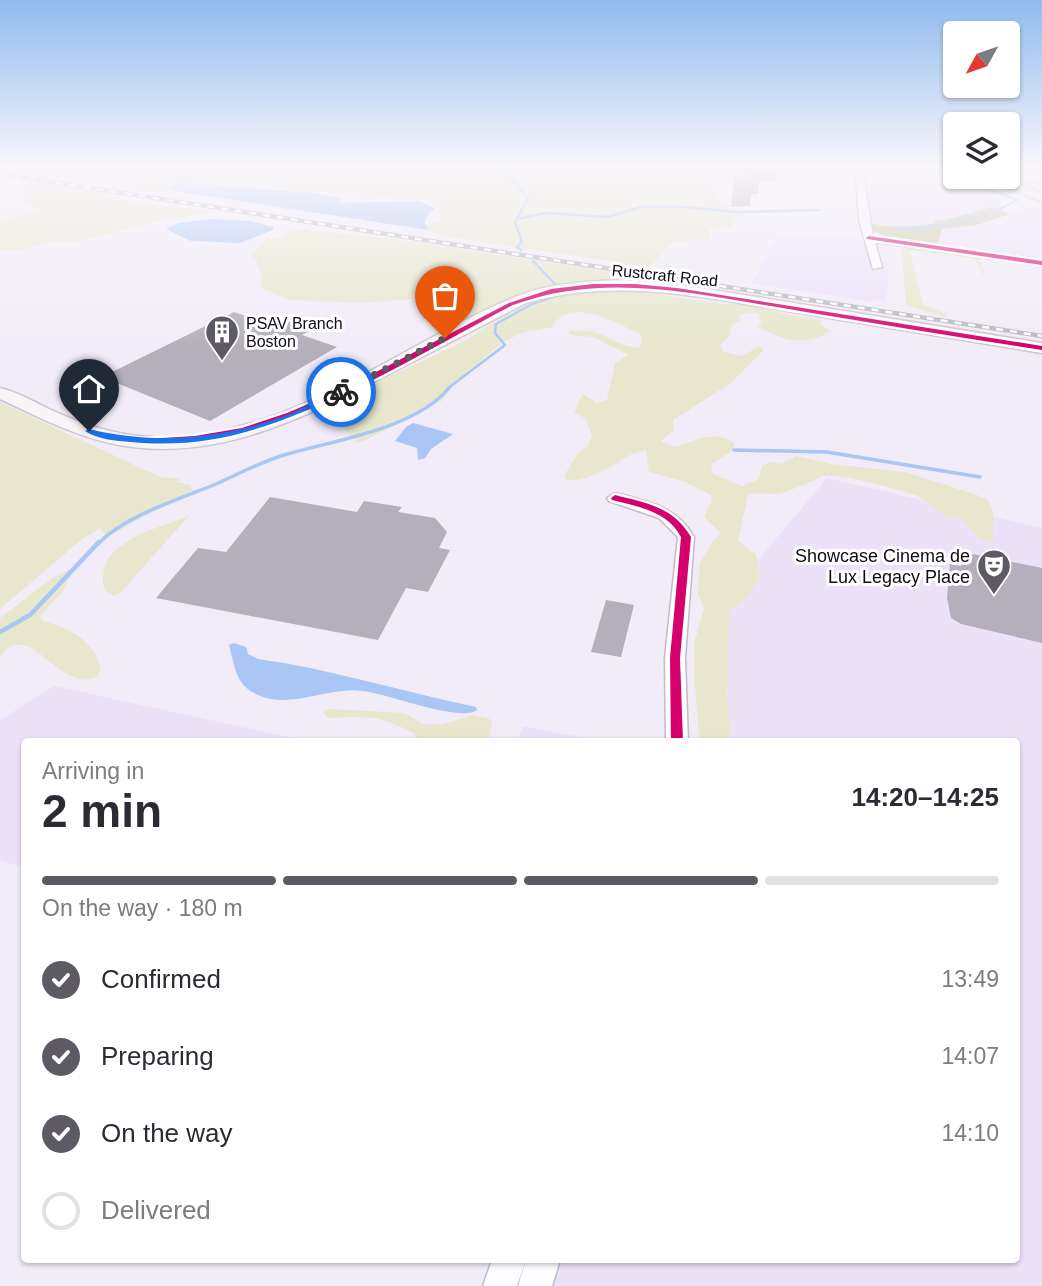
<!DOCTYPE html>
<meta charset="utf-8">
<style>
:root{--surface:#fff;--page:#f2f2f3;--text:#2b2b33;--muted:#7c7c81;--line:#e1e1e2;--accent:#5e5a64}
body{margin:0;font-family:Arial,sans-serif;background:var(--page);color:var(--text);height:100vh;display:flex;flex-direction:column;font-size:26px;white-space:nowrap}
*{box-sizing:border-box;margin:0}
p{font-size:23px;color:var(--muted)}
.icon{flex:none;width:38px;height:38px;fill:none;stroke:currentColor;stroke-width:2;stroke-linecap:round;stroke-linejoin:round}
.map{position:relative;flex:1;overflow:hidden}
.drawer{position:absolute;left:21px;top:738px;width:999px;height:525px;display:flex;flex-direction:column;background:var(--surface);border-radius:7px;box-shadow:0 2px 5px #0004}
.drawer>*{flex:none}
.needle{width:46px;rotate:230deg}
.fabs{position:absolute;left:943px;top:21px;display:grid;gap:14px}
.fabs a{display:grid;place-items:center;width:77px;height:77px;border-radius:7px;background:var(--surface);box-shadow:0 2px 5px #0004;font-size:35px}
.pin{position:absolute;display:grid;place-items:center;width:60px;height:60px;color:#fff;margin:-72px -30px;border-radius:50% 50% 50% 0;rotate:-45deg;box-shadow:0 0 7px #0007}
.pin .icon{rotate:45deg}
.courier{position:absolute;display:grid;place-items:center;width:70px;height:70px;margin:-35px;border:5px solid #1a73e8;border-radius:50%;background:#fff;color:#222;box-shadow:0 2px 9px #0007}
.headline em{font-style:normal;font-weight:700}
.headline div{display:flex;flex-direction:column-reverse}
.headline{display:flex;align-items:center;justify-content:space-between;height:119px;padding:0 21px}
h1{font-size:46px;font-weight:700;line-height:52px}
.bar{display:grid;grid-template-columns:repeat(4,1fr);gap:10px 7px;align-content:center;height:84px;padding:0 21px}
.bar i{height:9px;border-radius:5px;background:var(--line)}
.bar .current{background:var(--accent)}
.bar p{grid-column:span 4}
ol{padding:0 21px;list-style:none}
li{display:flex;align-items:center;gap:21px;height:77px}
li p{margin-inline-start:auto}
li .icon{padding:7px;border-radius:50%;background:var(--accent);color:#fff;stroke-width:4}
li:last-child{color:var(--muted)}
li i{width:38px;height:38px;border:4px solid var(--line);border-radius:50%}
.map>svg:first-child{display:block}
.built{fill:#ece2f8}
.green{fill:#e8e7cd}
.forest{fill:#cbcaa6}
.water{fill:#aac6f4}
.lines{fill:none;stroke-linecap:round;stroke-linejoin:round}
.stream-far2{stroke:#aac6f4;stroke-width:2.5}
.stream-far1{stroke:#aac6f4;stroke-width:3.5}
.stream{stroke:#aac6f4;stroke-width:4.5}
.building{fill:#b4afba}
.minor-casing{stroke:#c1bcc7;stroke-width:3}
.major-casing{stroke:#cac7cd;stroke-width:3}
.highway-casing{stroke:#cac7cd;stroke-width:3}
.minor{fill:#fdfcfe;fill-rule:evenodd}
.major{fill:#f9f4f6;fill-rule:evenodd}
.highway{fill:#f5eff1;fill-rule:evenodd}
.rail-casing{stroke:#bab9bc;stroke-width:4.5}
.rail{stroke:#fff;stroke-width:2.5;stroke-dasharray:7;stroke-linecap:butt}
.major-bridge-casing{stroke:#cac7cd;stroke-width:14;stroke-linecap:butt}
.major-bridge{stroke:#f9f4f6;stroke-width:12}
.cycleway-casing{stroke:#fff;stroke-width:5}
.cycleway{fill:#d6006c;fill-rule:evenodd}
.route{fill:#1a73e8}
.done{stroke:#5e5a64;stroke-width:7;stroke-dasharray:0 12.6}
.labels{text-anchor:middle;stroke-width:6;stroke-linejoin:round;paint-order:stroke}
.far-street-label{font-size:16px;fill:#0f0b15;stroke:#fff}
.far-poi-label{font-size:16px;fill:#0f0b15;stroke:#fff;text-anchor:start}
.poi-label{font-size:18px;fill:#0f0b15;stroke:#fff;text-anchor:end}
</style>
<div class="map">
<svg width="1042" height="1286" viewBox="0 0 1042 1286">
<rect width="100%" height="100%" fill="#f1ecf7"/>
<g class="built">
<path d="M919,172L950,174L969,179L971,185L1004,198L1003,204L996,207L1011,214L1042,205V260L876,234L873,231L867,187L877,176Z"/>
<path d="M819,236L884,242L875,245L889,278L885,300L867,301L752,283L776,239Z"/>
<path d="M827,478L1042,528V1286H535L543,1260H1017V742H719L726,599Z"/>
<path d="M54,686L311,742H24V867L0,861V720Z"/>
<path d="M523,726L605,742H517Z"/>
</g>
<g class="green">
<path d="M0,167H684L716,182L706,189L716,196L720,206L741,210H786L738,216L730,228L709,229L711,240L671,242L650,267L442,236L428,230L427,224L440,222L442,214L438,203L419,198L284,189L251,182L162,192Z"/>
<path d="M38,183L121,195L119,200L123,201L216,212L149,223L76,242H46L25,249L0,251V220L39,211L23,200L30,189L3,192Z"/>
<path d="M299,229L400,240L718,288H696L629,279L566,282L524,292L473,314L467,309L433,297L364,303L290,300L261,288V271L257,266V260L250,255L267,239L286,237L287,232Z"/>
<path d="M901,244L973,255L980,259L986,275L982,274L977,262L970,258L912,251L910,252L923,305L946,314L945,317L906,305Z"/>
<path d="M630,290L720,304L746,303L789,315L822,320L821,325L831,331C802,347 786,341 758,327L762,323L759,319L760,314L755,312L739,315L740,321L731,326V334L720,346L724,352L742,356L758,347L764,350L731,383L673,420L674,430L661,441L674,447C696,441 714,429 734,443V450L711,464L713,474L742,486L759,479L762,466L770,462L781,464L796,456L832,464L905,472L977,495L988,500L993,511V541H981L959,517C941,520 932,503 917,496C902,490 833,471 820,477C809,483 794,489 781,493C770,496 759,491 748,495L738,541L756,555L760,578L747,598L729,610L727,695L731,742H699L694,670L695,640L704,609L698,593L700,563L713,541L721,533L704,517L712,500L711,495L683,481L649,472L646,450C622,453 596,484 566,480L564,476L578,453L587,447L592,437L586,419L574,412L583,394L597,403L607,400L615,363L628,355L596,338L573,335L569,334L570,331C605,327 611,346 640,348L642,339L640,334C619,323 566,295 553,327L521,333L505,341L456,381L443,400L364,441L358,443L335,419L334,411L386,378L467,340L504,315L530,301L565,292Z"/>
<path d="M0,402L160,477L180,479L176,482L190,485L193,490L114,533L106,536L100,528L82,539L0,609Z"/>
<path d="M189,516L120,593L114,596L105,591C92,542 154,530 189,516Z"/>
<path d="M75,567L63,591L40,616L42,621C70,628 93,639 101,669L97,677C59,694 29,616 0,656V618L54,577Z"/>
<path d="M329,709L405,713L422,724H443L473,715L490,719L492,725L488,742H418L415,734C379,715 368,716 328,718L323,712Z"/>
</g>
<path class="forest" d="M992,207L1011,214L976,225L942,229L937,245L888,237L873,231V224C894,228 915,227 936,223L932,220H945Z"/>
<g class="water">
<path d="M178,183L317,193L342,199L340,203L420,201L435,209L429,213L425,222L428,230L169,190Z"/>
<path d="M211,219L250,221L273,227V230L240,243L191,241L166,229L179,223Z"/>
<path d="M413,423L453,434L431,449L425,458L418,460L417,448L395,441L406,427Z"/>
<path d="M234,643L246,647L248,654L258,659C331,669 403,692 476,707L477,710C461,723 386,693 363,691C328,686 290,711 256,694C235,684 235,666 229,645Z"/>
</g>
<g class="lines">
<g class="stream-far2">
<path d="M500,167L528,198L515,223L522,241L517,247L521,250"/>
<path d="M517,219L546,213L607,217L641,207H683L737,212L819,210"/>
<path d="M897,229C936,229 984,220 1017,200L977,185"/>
<path d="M533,261L555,284"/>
<path d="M447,389L505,345L495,333L496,324L532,304L559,295"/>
</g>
<g class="stream-far1">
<path d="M734,450L827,452L980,477"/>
<path d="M98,544C124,516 180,499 216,484C238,474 261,462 284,455C335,440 415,429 449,388"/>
</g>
<path class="stream" d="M0,632L30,615L99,542"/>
</g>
<g class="building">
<path d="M735,167H776L775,182L759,180L758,194H751L750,206L731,207L734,175L750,176Z"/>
<path d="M234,312L279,327L293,320L316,327L302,335L337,347L210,421L102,377Z"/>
<path d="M270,497L357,512L364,501L402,507L398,512L435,518L447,532L439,548L450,550L428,592L406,588L378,640L156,598L198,548L226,552Z"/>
<path d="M963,552L1042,568V643L961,624L951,618L947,598L950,564L961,566Z"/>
<path d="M606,600L634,605L621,657L591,652Z"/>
</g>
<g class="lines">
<g class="minor-casing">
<g id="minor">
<path d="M875,167H889L870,174L864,180L873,236L1042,260V266L875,242L882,267L873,269L859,220L856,179L864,170Z"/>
<path d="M950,167H956V170L951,169Z"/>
<path d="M615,493C647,501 676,506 694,537L685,658L688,742H666L665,658L678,537L659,518L609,501L607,498Z"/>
<path d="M492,1260H526L517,1286H483Z"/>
<path d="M526,1260H560L552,1286H518Z"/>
</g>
</g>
<g class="major-casing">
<path id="major" d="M625,280L695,287L1042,343V353C963,340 884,327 805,314C710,299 622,276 526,303C482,326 437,349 393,372C310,415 222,461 125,446C80,439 41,418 0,399V388C17,392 33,401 49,409C82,424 114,435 151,437C286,442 396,346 515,297C549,283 588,281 625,280Z"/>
</g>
<g class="highway-casing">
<g id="highway">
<path d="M1021,167L1042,170V179L1023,170Z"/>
<path d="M984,177H1001L1042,193V202Z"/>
</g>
</g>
<use href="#minor" class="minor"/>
<use href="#major" class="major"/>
<use href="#highway" class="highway"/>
<g class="rail-casing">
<path id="rail" d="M0,174L1042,336"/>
</g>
<use href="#rail" class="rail"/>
<g class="major-bridge-casing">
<path id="major-bridge" d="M1004,177H1042"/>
</g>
<use href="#major-bridge" class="major-bridge"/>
<g class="cycleway-casing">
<g id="cycleway">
<path d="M869,236L1042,261V265L867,239L866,238Z"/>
<path d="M593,284H635L677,288L1042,346V350C963,338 885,325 806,312C709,297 609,269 513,305C426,350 341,405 246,431C213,440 179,442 145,443L141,441L145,439L195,436L242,428L287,413L332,394L376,372L509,303L551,289Z"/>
<path d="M615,495C647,503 673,507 691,537L680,658L683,742H671L670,658L681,537C667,511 639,507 612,500L611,498Z"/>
</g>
</g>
<use href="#cycleway" class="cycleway"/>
</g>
<linearGradient id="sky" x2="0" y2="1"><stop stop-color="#8fbbed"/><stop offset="0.48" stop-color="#f9f6fb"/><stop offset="1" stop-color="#f9f6fb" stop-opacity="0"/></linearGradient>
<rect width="1042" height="347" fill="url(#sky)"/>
<path class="route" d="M341,389L344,393C274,427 210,450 131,442C116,441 97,439 85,431L89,429C154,445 219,439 282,417C302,410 320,396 341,389Z"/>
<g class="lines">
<path class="done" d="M341,392L445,338"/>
</g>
<defs>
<g id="building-pin" transform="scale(1.75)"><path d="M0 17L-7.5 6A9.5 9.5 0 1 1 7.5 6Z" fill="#5e5a64" stroke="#fff"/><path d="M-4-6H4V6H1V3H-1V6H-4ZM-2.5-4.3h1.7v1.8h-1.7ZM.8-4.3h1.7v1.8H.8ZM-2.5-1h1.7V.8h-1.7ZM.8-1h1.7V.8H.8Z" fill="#fff"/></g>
<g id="theatre-pin" transform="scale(1.75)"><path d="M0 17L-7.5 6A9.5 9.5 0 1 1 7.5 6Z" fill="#5e5a64" stroke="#fff"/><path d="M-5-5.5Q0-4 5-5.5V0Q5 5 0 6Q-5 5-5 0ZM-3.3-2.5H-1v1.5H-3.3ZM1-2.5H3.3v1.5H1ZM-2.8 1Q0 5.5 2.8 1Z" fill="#fff"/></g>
</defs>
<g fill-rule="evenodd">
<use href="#building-pin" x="222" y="332"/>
<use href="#theatre-pin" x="994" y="566"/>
</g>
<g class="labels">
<g class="far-street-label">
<text transform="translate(665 275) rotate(6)" y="6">Rustcraft Road</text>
</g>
<g class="far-poi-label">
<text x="246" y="329">PSAV Branch<tspan x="246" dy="18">Boston</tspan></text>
</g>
<g class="poi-label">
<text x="970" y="562">Showcase Cinema de<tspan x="970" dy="21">Lux Legacy Place</tspan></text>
</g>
</g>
</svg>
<div class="fabs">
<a><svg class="needle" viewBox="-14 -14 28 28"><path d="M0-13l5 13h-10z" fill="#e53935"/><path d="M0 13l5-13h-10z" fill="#7c7c81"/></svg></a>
<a><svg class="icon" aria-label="layers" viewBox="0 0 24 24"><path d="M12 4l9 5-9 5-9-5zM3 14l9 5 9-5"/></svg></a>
</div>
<div class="pin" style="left:445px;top:338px;background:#ea580c"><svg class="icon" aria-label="bag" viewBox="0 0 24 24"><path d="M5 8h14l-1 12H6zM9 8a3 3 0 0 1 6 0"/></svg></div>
<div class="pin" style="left:89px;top:431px;background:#1f2937"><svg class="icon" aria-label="home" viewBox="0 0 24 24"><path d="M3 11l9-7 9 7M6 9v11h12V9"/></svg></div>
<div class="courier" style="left:341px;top:392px"><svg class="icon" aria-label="bike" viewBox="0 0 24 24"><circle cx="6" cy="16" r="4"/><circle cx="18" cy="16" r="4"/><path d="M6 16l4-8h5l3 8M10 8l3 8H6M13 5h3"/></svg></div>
<section class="drawer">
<div class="headline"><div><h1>2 min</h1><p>Arriving in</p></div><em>14:20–14:25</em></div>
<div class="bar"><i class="current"></i><i class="current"></i><i class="current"></i><i></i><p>On the way · 180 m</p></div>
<ol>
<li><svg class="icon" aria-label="check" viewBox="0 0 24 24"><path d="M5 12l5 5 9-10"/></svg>Confirmed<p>13:49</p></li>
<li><svg class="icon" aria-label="check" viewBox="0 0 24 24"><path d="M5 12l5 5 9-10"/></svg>Preparing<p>14:07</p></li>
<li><svg class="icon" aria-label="check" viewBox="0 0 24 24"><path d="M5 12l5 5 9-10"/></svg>On the way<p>14:10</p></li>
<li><i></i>Delivered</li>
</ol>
</section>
</div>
